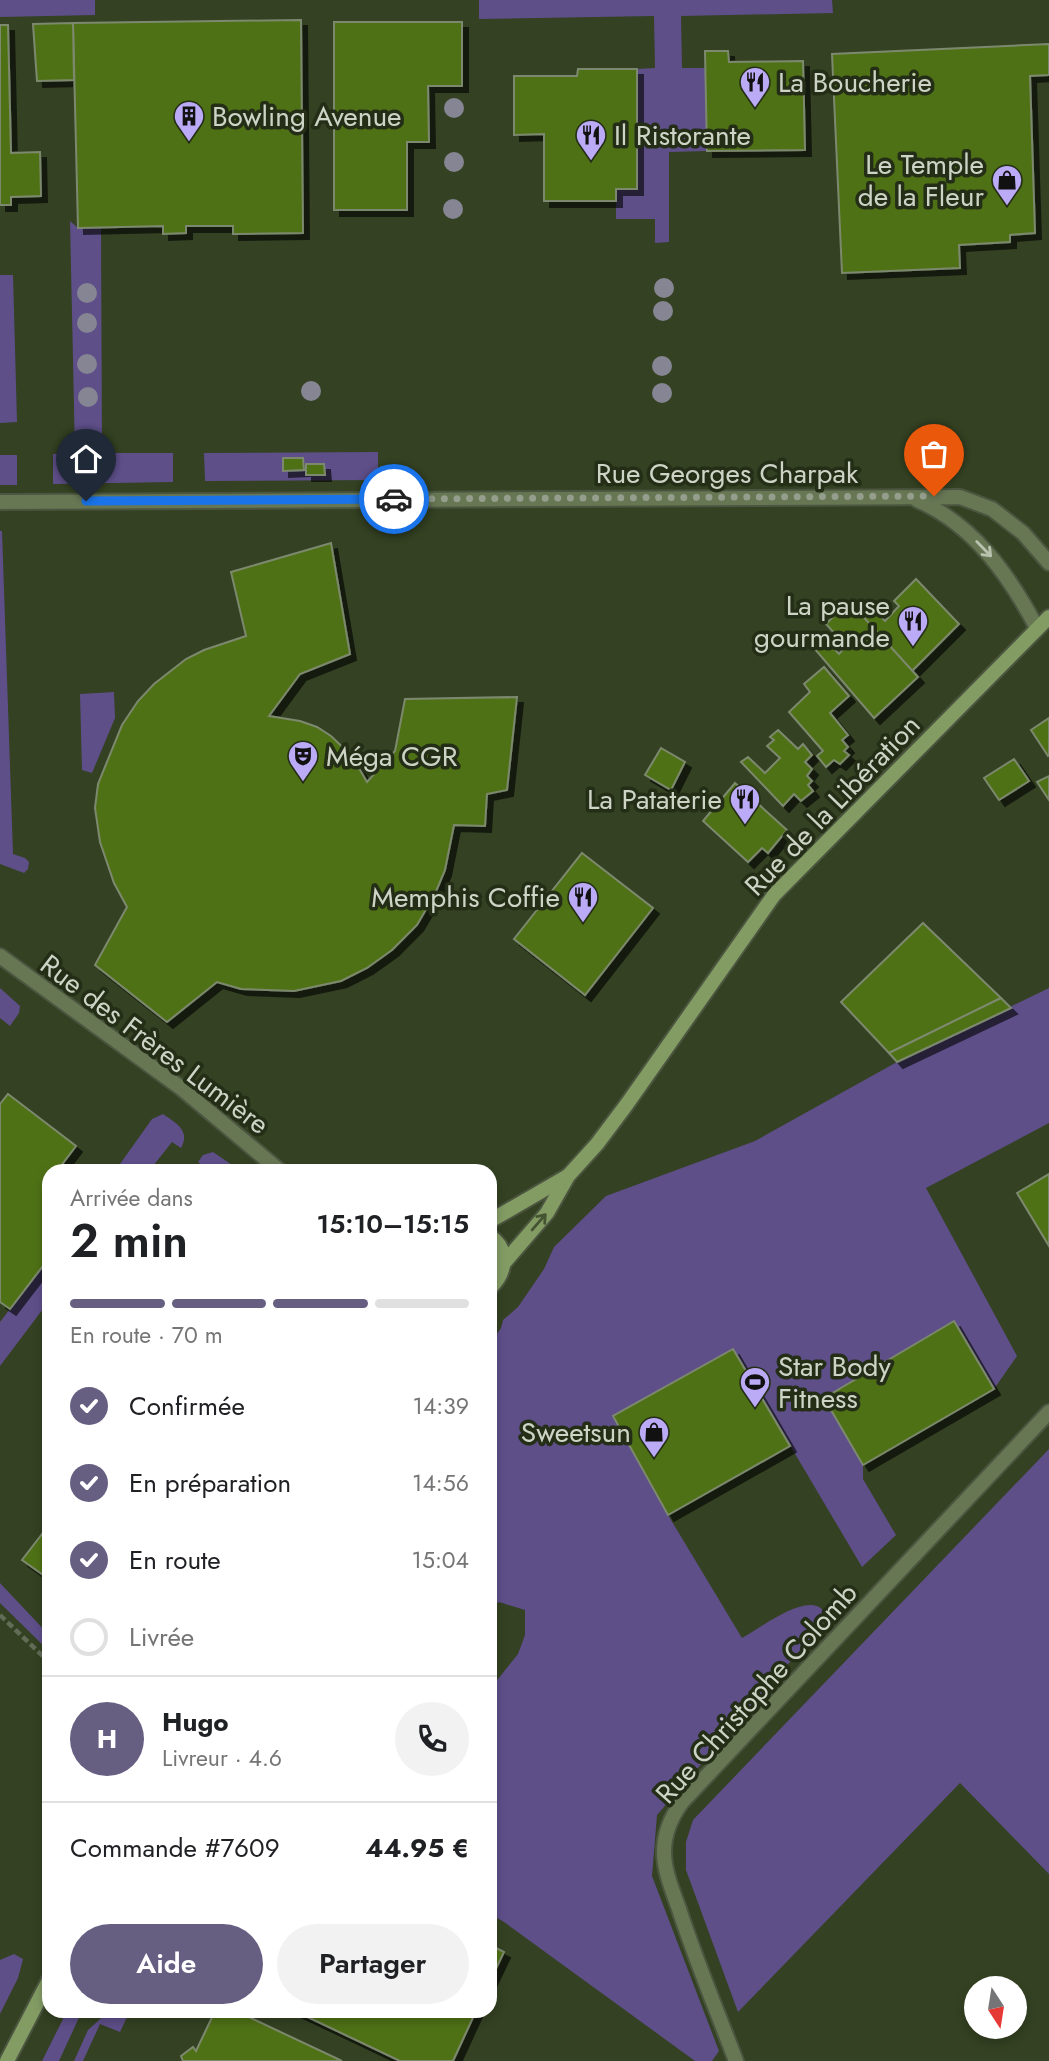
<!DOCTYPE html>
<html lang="fr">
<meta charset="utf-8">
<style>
:root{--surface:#fff;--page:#f2f2f2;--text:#202124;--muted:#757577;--line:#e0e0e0;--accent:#665f82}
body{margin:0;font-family:Jost,sans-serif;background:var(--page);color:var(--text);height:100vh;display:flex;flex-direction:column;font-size:26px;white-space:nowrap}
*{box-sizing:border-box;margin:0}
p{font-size:23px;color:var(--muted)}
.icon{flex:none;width:38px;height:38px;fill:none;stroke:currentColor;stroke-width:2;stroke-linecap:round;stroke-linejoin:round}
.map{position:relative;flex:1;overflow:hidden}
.panel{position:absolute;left:42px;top:1164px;width:455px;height:854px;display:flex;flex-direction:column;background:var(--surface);border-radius:21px;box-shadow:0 4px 10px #0003}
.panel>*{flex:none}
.needle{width:46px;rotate:168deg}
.tools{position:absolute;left:964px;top:1976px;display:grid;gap:14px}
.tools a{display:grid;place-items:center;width:63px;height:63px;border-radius:50%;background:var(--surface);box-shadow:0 4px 10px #0003;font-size:35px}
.pin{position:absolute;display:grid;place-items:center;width:60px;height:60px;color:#fff;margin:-72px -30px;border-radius:50% 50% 50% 0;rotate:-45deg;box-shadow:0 0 7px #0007}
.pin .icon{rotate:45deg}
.courier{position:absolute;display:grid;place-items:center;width:70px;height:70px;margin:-35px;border:5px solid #1a73e8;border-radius:50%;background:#fff;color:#222;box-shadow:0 2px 9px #0007}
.summary em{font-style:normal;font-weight:600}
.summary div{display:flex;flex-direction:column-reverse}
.summary{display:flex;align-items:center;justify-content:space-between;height:119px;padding:0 28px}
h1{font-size:46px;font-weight:600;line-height:52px}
.bar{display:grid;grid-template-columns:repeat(4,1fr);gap:10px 7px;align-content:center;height:84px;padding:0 28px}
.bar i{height:9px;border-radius:5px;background:var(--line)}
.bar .on{background:var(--accent)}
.bar p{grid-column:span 4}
.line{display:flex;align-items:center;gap:18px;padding:0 28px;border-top:2px solid var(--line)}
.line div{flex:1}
.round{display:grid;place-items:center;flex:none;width:74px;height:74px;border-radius:37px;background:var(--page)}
ol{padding:0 28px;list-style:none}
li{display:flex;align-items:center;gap:21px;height:77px}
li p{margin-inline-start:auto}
li .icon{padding:7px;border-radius:50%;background:var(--accent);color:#fff;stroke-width:4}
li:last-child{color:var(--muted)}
li i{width:38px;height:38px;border:4px solid var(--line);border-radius:50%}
.button{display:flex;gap:14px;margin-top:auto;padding:14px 28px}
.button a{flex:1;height:80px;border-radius:42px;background:var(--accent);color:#fff;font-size:28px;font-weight:600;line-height:80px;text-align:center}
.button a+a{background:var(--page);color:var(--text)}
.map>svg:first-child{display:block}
.built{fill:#344122;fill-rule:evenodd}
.green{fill:#5e4f89}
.building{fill:#507113;stroke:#7c896e;stroke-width:2;filter:url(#shadow)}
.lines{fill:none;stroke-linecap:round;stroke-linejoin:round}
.street-casing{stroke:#4b553f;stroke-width:18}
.secondary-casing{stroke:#4b553f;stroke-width:18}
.path{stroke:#626c57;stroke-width:4.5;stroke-dasharray:7 3.5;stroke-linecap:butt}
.street{stroke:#677754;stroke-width:14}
.secondary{stroke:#839c64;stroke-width:14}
.tree{fill:#858593}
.oneway{stroke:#b9c1af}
.oneway2{stroke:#455432}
.done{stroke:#959e8c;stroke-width:7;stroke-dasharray:0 12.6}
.route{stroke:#1a73e8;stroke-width:9}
.labels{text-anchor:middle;stroke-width:7;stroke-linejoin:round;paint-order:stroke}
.poi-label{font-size:28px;fill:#cdd4c6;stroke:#242e17;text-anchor:start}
.street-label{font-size:28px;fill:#cdd4c6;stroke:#242e17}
</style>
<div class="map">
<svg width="1049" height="2061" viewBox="0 0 1049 2061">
<defs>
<filter id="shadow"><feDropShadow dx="6" dy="6" stdDeviation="0" flood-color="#0009"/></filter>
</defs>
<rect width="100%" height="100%" fill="#2e3921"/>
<path class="built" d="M0,0H1049V2061H0ZM49,1171H490V2011H49ZM976,1988H1015V2026H976Z"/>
<g class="green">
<path d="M0,0H95V15L0,17Z"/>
<path d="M479,0H832L833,13L681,16L682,68H705L707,151L669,152V242L655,243V219H616V189H637V69L655,68L654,16L479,19Z"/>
<path d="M70,221L78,228L101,227L102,453H173V482L53,484V454L75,453Z"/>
<path d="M0,275H13L17,422L0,423Z"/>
<path d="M378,452V480L205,481L204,453Z"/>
<rect x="0" y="455" width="17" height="30"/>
<path d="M0,531H2L13,854L25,858L29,862L28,869L24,873L0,864Z"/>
<path d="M114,692L115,718L92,773L82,770L80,694Z"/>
<path d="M0,988L20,1006L19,1013L10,1026L0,1018Z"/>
<path d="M1049,988V1123L926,1188L1017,1356L994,1389L953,1321L824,1398L863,1465V1479L896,1535L862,1567L733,1349L614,1416L668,1515L742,1638C760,1629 810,1588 825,1613L823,1624L657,1815L652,1876L719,2051L712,2061H695L504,1922L490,1914V1689L518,1654L525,1635V1610L499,1602L490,1607V1344L501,1328L503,1320L518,1307L544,1269L554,1247L606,1196L755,1141L897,1062Z"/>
<path d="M163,1114C176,1123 191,1131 181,1148L172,1142L149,1171H115L152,1119Z"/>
<path d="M213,1152L238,1169V1171H210L198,1162L203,1155Z"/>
<path d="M49,1258V1301L0,1366V1322Z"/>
<path d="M1049,1449V1874L960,1783L738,2012L686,1870V1842L693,1820Z"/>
<path d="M0,1583L49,1635V1651L0,1603Z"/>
<path d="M14,1954L23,1959L18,1978L0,2014V1960Z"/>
<path d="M67,2011H82L59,2061H42Z"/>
<path d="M109,2011H130L120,2032L100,2024L83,2061H74L88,2030Z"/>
</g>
<g class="building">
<path d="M301,20L303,233L233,234V226H186V233L163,234V226L78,228L73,23Z"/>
<path d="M334,22H462V86H428L429,142H407V210H334Z"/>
<path d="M73,23L74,80L37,81L33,24Z"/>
<path d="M0,25H8L11,153L40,152L41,196L11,197V205H0Z"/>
<path d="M1049,44V75L1030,76L1035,233L1010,235V242L959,245L960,268L842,273L832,54Z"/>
<path d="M705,51H728L729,62L803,61L805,150L707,151Z"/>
<path d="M578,69H637V189H616V201H544V134L514,135V76H577Z"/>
<path d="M283,458H303L304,470L283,471Z"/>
<path d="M306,464H324L325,475H306Z"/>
<path d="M331,543L350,654L300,674L269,716L300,721L317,727L331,736L352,756L367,782L395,751L405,699L517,697L507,790L487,794L485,826L454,825L445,870L435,894L417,925L392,950L367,968L341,981L294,991L241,989L217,982L167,1022L95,965L127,907L114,883L100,842L95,808L98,784L122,725L138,701L154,684L186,659L204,650L246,636L231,572Z"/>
<path d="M916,579L959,624L912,671L855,609L860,603L863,606L867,602L885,621L899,606L894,601Z"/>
<path d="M849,601L918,677L874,718L813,647L824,638L839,654L846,646L826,624Z"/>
<path d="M824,667L849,696L830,713L848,735L842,740L848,747L844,751L849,755L840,764L834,760L826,767L817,756L823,751L789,712L810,692L804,684Z"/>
<path d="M1049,718V755L1048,756L1031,730Z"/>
<path d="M778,730L798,749L803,744L812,755L805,762L812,769L807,776L812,781L808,785L813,791L801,801L794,794L783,806L741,762L748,757L765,773L780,758L767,746L774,740L770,737Z"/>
<path d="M661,748L685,762L671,790L645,775Z"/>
<path d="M1014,759L1029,781L999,800L984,778Z"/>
<path d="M1049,776V800L1037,782Z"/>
<path d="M735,783L787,830L768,853L762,848L748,862L703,821Z"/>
<path d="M582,853L653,908L585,995L514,939Z"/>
<path d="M923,923L1001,998L889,1053L841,1002Z"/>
<path d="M1001,998L1011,1008L897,1062L889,1053Z"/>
<path d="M8,1094L76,1146L57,1171H49V1258L10,1309L0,1302V1104Z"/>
<path d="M1049,1174V1246L1017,1193Z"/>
<path d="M954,1321L994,1389L863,1465L824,1398Z"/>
<path d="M733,1349L790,1446L668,1515L613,1416Z"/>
<path d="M49,1525V1579L22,1560Z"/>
<path d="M490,1945L504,1952L490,1981Z"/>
<path d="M215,2011H236L342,2061H183L181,2056L193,2047L196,2051Z"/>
<path d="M295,2011H476L453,2061H400Z"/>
</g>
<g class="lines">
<g class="street-casing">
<g id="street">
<path d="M917,500C973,524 1009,575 1037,628"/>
<path d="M0,502L960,497L992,509L1023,533L1049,563"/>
<path d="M0,956L181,1088L280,1171"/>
<path d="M736,2061C717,2011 696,1961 679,1909C673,1892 664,1871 664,1852C664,1834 671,1817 682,1802L1049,1412"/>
</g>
</g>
<g class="secondary-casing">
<g id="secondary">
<path d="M490,1221L566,1177"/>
<path d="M490,1236C510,1250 506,1273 490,1288"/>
<path d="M504,1263L547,1213L568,1176L597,1144L627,1104L774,895L1049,617"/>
<path d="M7,2061L49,1980"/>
</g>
</g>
<path class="path" d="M0,1615L49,1662"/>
<use href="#street" class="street"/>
<use href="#secondary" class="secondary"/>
</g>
<g class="tree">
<circle cx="454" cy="108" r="10"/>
<circle cx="454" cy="162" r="10"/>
<circle cx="453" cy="209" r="10"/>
<circle cx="664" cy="288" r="10"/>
<circle cx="87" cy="293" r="10"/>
<circle cx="663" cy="311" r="10"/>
<circle cx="87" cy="323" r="10"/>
<circle cx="87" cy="364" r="10"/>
<circle cx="662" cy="366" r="10"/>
<circle cx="311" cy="391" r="10"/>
<circle cx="662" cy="393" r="10"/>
<circle cx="88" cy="397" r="10"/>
<circle cx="88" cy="441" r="10"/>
</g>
<defs><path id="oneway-shaft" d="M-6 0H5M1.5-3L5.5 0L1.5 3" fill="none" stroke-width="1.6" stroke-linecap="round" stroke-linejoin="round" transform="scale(1.75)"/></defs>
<use class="oneway" href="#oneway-shaft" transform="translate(984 549) rotate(46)"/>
<use class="oneway2" href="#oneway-shaft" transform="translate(539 1222) rotate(-49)"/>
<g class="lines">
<path class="done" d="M394,499L934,496"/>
<path class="route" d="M86,501L394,499"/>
</g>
<defs>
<g id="restaurant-pin" transform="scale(1.575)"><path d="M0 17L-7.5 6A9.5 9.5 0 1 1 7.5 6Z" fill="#bbaaf6" stroke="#242e17"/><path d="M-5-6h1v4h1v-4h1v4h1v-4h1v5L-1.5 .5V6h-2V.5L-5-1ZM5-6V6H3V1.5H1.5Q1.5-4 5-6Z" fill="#111"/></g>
<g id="building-pin" transform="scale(1.575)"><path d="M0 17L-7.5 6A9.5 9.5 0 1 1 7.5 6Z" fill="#bbaaf6" stroke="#242e17"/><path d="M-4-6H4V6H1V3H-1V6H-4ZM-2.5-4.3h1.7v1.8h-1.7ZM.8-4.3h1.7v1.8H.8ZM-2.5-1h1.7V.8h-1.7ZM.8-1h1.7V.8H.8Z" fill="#111"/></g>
<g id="shop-pin" transform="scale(1.575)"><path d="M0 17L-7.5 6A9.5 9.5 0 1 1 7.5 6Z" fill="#bbaaf6" stroke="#242e17"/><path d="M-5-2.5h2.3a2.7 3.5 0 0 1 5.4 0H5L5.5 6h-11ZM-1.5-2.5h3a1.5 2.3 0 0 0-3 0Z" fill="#111"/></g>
<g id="theatre-pin" transform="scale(1.575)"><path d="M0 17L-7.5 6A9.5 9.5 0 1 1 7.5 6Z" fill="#bbaaf6" stroke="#242e17"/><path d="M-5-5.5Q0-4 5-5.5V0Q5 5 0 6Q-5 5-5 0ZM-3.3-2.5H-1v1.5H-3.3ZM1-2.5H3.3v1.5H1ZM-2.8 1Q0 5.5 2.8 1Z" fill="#111"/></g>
<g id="stadium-pin" transform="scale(1.575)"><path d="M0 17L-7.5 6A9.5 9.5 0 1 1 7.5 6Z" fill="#bbaaf6" stroke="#242e17"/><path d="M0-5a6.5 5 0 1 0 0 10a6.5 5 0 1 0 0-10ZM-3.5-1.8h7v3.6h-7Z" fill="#111"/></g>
</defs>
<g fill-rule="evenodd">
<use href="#restaurant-pin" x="755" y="82"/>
<use href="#building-pin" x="189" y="116"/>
<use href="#restaurant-pin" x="591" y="135"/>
<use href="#shop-pin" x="1007" y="180"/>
<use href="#restaurant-pin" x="913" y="621"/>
<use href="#theatre-pin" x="303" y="756"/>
<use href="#restaurant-pin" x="745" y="799"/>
<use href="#restaurant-pin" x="583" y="897"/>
<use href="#stadium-pin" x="755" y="1382"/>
<use href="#shop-pin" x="654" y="1432"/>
</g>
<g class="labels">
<g class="poi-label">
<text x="778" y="92">La Boucherie</text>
<text x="212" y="126">Bowling Avenue</text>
<text x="614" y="145">Il Ristorante</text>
<text x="984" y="174" text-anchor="end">Le Temple<tspan x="984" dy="32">de la Fleur</tspan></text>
<text x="890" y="615" text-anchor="end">La pause<tspan x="890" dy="32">gourmande</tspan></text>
<text x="326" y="766">Méga CGR</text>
<text x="722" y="809" text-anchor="end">La Pataterie</text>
<text x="560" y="907" text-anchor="end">Memphis Coffie</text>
<text x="778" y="1376">Star Body<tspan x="778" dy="32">Fitness</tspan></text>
<text x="631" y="1442" text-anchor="end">Sweetsun</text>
</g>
<g class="street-label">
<text x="727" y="483">Rue Georges Charpak</text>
<text transform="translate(832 805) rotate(-46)" y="10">Rue de la Libération</text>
<text transform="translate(155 1044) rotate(37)" y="10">Rue des Frères Lumière</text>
<text transform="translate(756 1693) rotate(-48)" y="10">Rue Christophe Colomb</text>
</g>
</g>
</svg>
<div class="tools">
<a><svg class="needle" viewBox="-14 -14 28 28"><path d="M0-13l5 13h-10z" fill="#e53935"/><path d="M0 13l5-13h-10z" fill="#757577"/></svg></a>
</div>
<div class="pin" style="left:934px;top:496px;background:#ea580c"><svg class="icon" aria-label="bag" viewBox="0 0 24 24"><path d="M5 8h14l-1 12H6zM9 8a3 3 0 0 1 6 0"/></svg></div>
<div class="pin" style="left:86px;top:501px;background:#1f2937"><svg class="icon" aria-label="home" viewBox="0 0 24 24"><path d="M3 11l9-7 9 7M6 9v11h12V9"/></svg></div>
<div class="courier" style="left:394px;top:499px"><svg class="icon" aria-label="car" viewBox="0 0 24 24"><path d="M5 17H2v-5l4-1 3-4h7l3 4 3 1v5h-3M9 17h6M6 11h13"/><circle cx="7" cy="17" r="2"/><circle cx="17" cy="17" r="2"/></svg></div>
<section class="panel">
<div class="summary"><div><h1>2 min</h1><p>Arrivée dans</p></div><em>15:10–15:15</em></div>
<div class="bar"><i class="on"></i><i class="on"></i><i class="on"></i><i></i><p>En route · 70 m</p></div>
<ol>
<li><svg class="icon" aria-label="check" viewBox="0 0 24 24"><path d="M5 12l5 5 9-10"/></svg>Confirmée<p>14:39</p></li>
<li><svg class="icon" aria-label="check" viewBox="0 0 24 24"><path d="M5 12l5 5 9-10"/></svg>En préparation<p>14:56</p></li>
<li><svg class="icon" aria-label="check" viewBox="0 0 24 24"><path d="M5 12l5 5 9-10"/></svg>En route<p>15:04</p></li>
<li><i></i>Livrée</li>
</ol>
<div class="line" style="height:126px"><b class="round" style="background:var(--accent);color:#fff">H</b><div><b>Hugo</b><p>Livreur · 4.6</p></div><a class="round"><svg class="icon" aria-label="phone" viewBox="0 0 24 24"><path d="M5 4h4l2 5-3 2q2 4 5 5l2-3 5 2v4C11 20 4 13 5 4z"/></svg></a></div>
<div class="line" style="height:91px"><div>Commande #7609</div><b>44.95 €</b></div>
<div class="button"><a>Aide</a><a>Partager</a></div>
</section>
</div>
